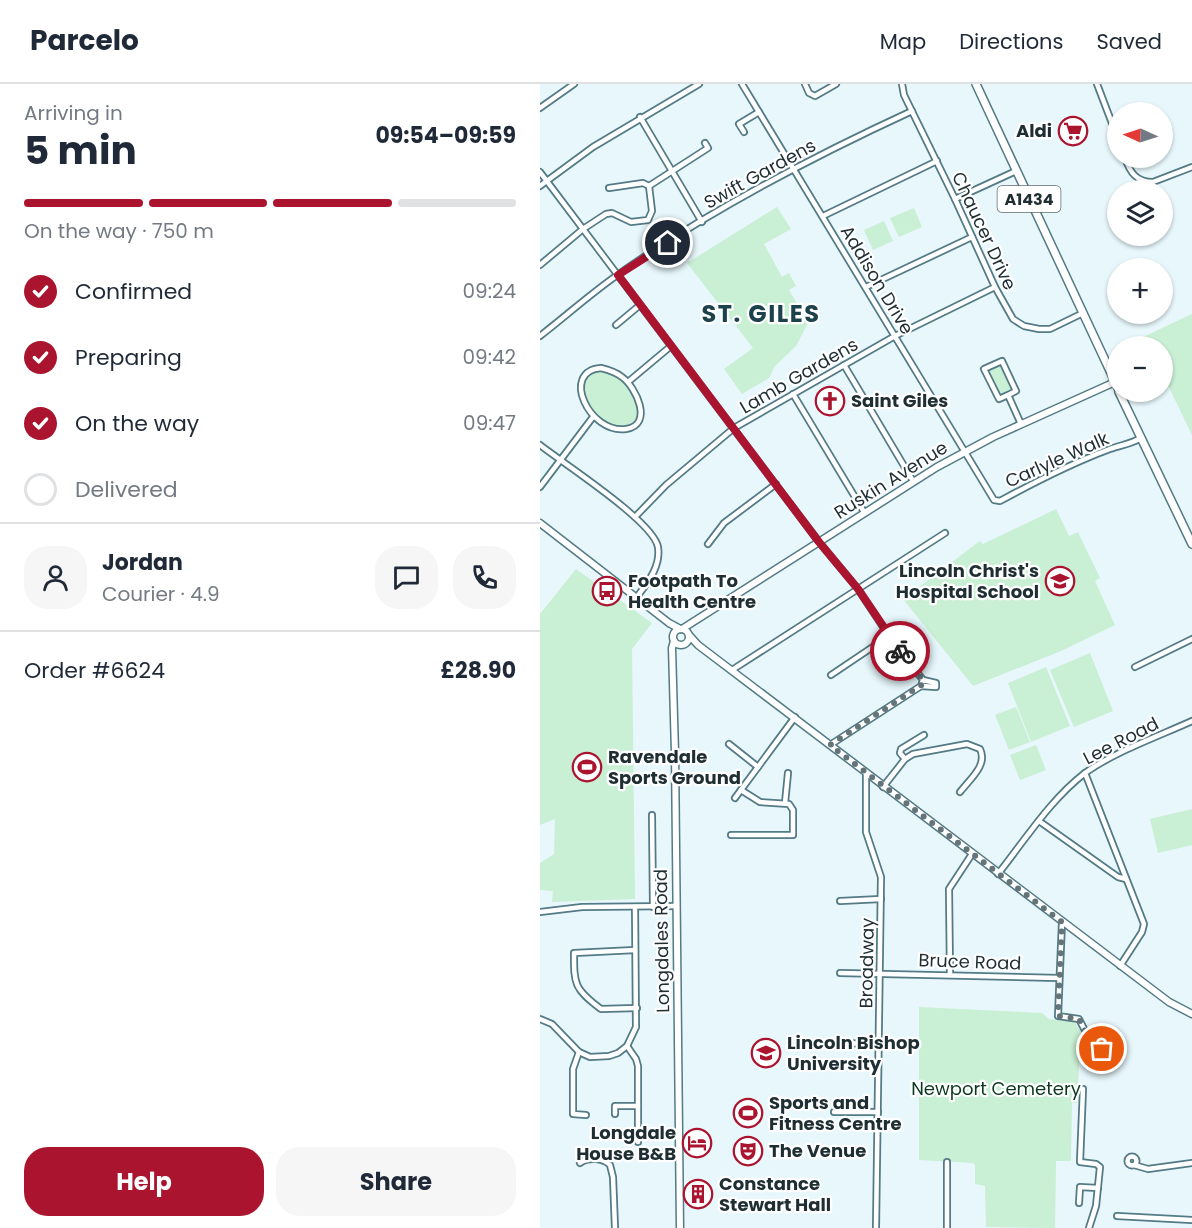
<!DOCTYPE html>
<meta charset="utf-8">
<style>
:root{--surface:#fff;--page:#f6f6f7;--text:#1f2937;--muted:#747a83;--line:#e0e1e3;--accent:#aa142f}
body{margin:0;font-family:Poppins,sans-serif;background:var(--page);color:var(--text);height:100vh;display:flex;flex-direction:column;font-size:22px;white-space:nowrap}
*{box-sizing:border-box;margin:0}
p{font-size:20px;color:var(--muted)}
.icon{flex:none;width:33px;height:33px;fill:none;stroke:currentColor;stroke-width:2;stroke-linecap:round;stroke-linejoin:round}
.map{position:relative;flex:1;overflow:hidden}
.sheet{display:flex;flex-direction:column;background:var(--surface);width:540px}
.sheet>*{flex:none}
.needle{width:39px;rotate:273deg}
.tools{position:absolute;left:567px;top:18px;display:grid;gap:12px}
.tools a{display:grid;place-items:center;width:66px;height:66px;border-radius:50%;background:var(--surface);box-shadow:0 2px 4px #0004;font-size:30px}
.pin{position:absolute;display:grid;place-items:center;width:51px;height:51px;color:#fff;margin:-26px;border:3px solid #fff;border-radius:50%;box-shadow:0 2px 6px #0007}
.courier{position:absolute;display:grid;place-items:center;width:60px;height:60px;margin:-30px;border:4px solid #aa142f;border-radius:50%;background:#fff;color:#222;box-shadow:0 2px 8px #0007}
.head em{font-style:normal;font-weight:700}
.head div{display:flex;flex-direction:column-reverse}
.head{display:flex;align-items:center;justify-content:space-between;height:102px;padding:0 24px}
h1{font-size:39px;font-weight:700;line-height:45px}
.bar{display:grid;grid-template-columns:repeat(4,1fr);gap:9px 6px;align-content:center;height:72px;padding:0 24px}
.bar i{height:8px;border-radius:4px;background:var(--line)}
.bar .on{background:var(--accent)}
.bar p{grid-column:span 4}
.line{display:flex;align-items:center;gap:15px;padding:0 24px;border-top:2px solid var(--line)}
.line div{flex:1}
.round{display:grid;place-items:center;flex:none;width:63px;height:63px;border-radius:24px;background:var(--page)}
ol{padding:0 24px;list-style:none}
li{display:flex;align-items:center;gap:18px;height:66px}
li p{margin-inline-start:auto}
li .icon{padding:6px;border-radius:50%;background:var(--accent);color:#fff;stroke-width:4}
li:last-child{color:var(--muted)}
li i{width:33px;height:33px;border:3px solid var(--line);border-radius:50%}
.button{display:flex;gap:12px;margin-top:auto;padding:12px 24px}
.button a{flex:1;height:69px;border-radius:24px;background:var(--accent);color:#fff;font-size:24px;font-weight:700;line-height:69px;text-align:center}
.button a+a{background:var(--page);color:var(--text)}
header{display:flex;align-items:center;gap:36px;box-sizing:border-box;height:84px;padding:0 30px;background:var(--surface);border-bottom:2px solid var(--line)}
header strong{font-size:28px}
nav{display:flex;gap:33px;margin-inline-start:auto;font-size:21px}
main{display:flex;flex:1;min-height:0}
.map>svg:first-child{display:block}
.green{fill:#c9efd4}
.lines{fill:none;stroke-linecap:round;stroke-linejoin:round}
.street-casing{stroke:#537a85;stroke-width:8}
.secondary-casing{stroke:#537a85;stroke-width:9}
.primary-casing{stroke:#537a85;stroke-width:10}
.street{stroke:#fff;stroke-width:4.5}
.secondary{stroke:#fff;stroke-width:6}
.primary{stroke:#fff;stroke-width:7}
.done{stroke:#647479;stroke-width:6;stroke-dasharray:0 10.8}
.route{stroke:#aa142f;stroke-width:8}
.labels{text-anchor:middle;stroke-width:4.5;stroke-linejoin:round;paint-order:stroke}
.shield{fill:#fff;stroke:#626d70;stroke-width:1.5}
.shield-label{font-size:16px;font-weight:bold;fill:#1e2e33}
.poi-label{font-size:18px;font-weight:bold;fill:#1e2e33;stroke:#fff;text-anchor:start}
.street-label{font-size:18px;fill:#1e2e33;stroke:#fff}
.park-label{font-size:18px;fill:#0b391f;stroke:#fff}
.district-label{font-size:24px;font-weight:bold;letter-spacing:1.5px;fill:#1c424c;stroke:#fff}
</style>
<header>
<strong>Parcelo</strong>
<nav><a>Map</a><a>Directions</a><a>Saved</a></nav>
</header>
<main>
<section class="sheet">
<div class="head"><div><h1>5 min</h1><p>Arriving in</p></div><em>09:54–09:59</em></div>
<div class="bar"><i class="on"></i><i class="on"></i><i class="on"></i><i></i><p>On the way · 750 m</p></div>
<ol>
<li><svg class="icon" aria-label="check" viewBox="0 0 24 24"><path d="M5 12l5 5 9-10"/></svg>Confirmed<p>09:24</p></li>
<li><svg class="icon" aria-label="check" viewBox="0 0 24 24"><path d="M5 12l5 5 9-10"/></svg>Preparing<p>09:42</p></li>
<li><svg class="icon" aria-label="check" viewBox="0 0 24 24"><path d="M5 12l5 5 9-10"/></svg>On the way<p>09:47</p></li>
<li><i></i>Delivered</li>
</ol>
<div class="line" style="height:108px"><a class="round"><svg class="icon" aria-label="person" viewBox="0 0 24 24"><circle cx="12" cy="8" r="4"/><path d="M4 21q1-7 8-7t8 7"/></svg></a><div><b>Jordan</b><p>Courier · 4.9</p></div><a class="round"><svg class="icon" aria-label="chat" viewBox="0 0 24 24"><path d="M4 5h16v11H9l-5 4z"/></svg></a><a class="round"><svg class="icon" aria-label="phone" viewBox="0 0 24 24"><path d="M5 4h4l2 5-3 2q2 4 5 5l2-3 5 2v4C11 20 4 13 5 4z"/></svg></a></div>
<div class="line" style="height:78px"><div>Order #6624</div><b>£28.90</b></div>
<div class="button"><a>Help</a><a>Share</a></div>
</section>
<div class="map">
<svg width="652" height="1144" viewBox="0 0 652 1144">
<rect width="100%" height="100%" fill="#e7f7fc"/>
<g class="green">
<path d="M237,123L251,145L224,160L242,193L249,189L256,202L249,206L265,233L267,241L256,262L235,282L229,294L202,310L184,285L213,264L147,179Z"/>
<path d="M374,124L382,143L359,153L350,134Z"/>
<path d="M344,137L353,157L333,166L324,146Z"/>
<path d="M652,230V351L623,291L622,262H608L603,253Z"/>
<path d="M462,277L476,307L459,315L444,285Z"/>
<path d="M57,287C71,288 80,292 89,303C126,350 49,359 43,303L50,290Z"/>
<path d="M516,425L529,452L538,448L560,494L555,497L575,541L521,567L433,602L363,515L440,457L443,460Z"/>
<path d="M36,485L112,539L92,565L95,815L12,818L13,807L0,806V779L14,770L15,735L0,741V530Z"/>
<path d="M550,569L573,627L534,643L510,586Z"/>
<path d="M506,583L530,642L491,658L468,599Z"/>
<path d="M476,623L490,658L469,666L455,631Z"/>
<path d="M496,661L506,686L480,696L470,671Z"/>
<path d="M652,725V761L618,769L610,735Z"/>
<path d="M379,923L502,929L509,935L535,938L541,948L537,1019H532L531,1077H516L515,1144L446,1143L445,1102L435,1100V1081L433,1079L379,1076Z"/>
</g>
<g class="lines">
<g class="street-casing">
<g id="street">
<path d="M202,0L454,416L460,417C495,398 532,379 570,365C581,361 591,360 601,354"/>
<path d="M265,0L269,9L275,12L296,0"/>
<path d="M362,0L364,11L415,115L455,203L473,235L484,242L499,245H510L543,229"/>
<path d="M557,0L578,55"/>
<path d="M0,24L34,0"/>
<path d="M100,33L162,138"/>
<path d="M204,48L199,40L219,28"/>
<path d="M585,74C590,88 596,98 613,98L652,83"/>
<path d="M0,88L279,458L318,505L349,552L383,596L381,602"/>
<path d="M0,102L53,63L159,0"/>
<path d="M69,104L103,99L109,102"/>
<path d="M415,115L476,87"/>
<path d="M283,132L397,77"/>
<path d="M0,181L43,145L66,130L72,129L91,138L108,136L112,127L109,102L168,64L165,59"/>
<path d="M326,203L432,153"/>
<path d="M76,241L100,221"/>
<path d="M0,252C26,232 49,211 76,192C168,127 270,74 372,27"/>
<path d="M304,281L373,397"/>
<path d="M61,284C69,286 76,288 82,293C96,303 114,341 86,345C49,350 20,287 61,284Z"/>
<path d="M88,298L131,262"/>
<path d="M253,310L324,428"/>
<path d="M468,311L459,315L444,285L462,277L476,307L468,311L481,340"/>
<path d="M0,361C24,380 113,437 118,463C121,483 107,499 97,513"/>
<path d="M0,403L53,333"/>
<path d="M95,433L126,401L194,344L355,252L455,203"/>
<path d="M168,460L184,439L236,400"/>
<path d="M595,583L652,555"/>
<path d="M192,586L405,449"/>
<path d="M291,591L349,552"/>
<path d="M189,660L218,683"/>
<path d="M290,661L381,602L396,603V599L383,596"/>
<path d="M365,675L360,669L361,665L384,651"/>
<path d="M545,689L604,840L602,848L580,882"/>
<path d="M326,690V748L341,793L336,1144"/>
<path d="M343,703L365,675L373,670L427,660L440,665C448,681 430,695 420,708"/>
<path d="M195,714L255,633"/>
<path d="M245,719L248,689"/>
<path d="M112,731L113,823"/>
<path d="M499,737L578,793L586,795"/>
<path d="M191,751H253V726L249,720L220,718L201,706"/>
<path d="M458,790C485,756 510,716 545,689C574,668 619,652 652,637"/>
<path d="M300,817L341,815"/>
<path d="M0,828L42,823L136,822"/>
<path d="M522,838L518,932L539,935L556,968L562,965"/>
<path d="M95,866L34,869C34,900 34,905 61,925L97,924"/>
<path d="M300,889L519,894"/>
<path d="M410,891L409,805L432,770"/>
<path d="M0,935L12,940L39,968L50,973L69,972L78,969L87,962L96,943L95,823"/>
<path d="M297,959L339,960"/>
<path d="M87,962L96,975L98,982V1058"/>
<path d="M39,968L33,985V1030L46,1031"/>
<path d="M556,968L560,976"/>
<path d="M543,1005L540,1078L556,1080L560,1083L556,1122L549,1144"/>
<path d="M294,1028H338"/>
<path d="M75,1030V1022H98"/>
<circle cx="592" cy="1077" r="4.5"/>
<path d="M407,1078V1144"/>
<path d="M40,1079C48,1073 63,1074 70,1081L73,1093L75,1144"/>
<path d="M594,1081L608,1085L652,1079"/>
<path d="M539,1119L540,1103L558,1104"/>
<path d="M577,1132L652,1136"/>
</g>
</g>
<g class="secondary-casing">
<g id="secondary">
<path d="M0,439L129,539L140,545"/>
<circle cx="141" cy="553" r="8"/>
<path d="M142,545L397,383L453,353L575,298"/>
<path d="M149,551L158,561L629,918L652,930"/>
<path d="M134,557L132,564L135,669L140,1144"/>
</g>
</g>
<g class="primary-casing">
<g id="primary">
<path d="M436,0L578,304"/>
<path d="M579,308L652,460"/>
</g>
</g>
<use href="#street" class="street"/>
<use href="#secondary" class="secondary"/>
<use href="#primary" class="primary"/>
</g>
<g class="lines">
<path class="done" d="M360,567L383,596V600L290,661L522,838L518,932L539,935L556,968L562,965"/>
<path class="route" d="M128,159L78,191L279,458L318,505L360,567"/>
</g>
<defs>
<g id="supermarket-ring" transform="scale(1.5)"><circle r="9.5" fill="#fff" stroke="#aa142f" stroke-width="1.5"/><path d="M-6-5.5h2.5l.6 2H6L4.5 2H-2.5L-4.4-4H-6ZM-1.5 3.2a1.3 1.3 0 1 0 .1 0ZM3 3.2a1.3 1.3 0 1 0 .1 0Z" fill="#aa142f"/></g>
<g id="church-ring" transform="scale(1.5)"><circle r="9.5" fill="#fff" stroke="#aa142f" stroke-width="1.5"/><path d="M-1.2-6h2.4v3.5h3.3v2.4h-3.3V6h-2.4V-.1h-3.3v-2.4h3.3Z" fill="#aa142f"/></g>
<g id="school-ring" transform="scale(1.5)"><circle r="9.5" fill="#fff" stroke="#aa142f" stroke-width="1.5"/><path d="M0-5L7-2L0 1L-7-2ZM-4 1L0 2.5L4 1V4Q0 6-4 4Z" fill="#aa142f"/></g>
<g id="bus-ring" transform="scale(1.5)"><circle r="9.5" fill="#fff" stroke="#aa142f" stroke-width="1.5"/><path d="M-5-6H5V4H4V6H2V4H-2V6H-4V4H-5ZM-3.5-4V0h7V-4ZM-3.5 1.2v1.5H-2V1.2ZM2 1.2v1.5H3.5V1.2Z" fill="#aa142f"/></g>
<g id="stadium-ring" transform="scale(1.5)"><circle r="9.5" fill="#fff" stroke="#aa142f" stroke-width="1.5"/><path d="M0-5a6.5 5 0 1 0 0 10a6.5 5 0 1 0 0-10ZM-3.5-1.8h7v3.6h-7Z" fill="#aa142f"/></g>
<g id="university-ring" transform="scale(1.5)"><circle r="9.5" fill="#fff" stroke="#aa142f" stroke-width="1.5"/><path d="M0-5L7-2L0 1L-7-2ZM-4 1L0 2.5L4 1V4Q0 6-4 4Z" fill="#aa142f"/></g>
<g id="hotel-ring" transform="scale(1.5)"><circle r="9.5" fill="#fff" stroke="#aa142f" stroke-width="1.5"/><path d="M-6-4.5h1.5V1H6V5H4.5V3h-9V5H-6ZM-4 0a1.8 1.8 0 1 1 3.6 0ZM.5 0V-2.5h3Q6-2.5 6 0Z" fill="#aa142f"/></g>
<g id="theatre-ring" transform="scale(1.5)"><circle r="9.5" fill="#fff" stroke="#aa142f" stroke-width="1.5"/><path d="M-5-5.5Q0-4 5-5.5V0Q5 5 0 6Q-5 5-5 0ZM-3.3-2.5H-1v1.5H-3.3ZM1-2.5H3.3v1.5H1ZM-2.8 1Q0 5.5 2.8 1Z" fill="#aa142f"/></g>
<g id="building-ring" transform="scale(1.5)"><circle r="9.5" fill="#fff" stroke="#aa142f" stroke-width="1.5"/><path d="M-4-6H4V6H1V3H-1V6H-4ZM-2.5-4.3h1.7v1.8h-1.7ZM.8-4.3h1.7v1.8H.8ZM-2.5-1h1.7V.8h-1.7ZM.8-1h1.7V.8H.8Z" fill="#aa142f"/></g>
</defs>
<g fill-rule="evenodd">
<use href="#supermarket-ring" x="533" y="47"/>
<use href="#church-ring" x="290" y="317"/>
<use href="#school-ring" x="520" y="497"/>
<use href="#bus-ring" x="67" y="507"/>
<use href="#stadium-ring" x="47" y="683"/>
<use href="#university-ring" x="226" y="969"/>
<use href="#stadium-ring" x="208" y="1029"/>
<use href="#hotel-ring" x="157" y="1059"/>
<use href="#theatre-ring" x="208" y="1067"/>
<use href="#building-ring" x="158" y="1110"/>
</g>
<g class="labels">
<rect class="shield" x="457.5" y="102" width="63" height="26" rx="4.5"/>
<g class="shield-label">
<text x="489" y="121">A1434</text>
</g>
<g class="poi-label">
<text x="512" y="53" text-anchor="end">Aldi</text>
<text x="311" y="323">Saint Giles</text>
<text x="499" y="493" text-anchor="end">Lincoln Christ's<tspan x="499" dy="21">Hospital School</tspan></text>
<text x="88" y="503">Footpath To<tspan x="88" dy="21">Health Centre</tspan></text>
<text x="68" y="679">Ravendale<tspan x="68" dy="21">Sports Ground</tspan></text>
<text x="247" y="965">Lincoln Bishop<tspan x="247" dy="21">University</tspan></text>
<text x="229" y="1025">Sports and<tspan x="229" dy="21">Fitness Centre</tspan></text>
<text x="136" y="1055" text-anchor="end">Longdale<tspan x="136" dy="21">House B&amp;B</tspan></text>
<text x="229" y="1073">The Venue</text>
<text x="179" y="1106">Constance<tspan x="179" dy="21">Stewart Hall</tspan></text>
</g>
<g class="street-label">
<text transform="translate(220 90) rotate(-29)" y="6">Swift Gardens</text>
<text transform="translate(444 147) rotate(65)" y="6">Chaucer Drive</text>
<text transform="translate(337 196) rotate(59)" y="6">Addison Drive</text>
<text transform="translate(259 292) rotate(-30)" y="6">Lamb Gardens</text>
<text transform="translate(517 376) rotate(-24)" y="6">Carlyle Walk</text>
<text transform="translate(351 396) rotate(-32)" y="6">Ruskin Avenue</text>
<text transform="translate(581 657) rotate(-27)" y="6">Lee Road</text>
<text transform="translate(122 857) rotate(-91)" y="6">Longdales Road</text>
<text transform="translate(430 878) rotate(2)" y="6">Bruce Road</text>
<text transform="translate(327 879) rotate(-89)" y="6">Broadway</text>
</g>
<g class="park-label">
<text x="456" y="1011">Newport Cemetery</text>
</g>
<g class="district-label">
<text x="221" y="238">ST. GILES</text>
</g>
</g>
</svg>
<div class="tools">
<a><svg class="needle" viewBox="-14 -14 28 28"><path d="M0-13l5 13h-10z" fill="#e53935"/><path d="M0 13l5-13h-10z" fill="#747a83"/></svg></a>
<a><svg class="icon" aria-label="layers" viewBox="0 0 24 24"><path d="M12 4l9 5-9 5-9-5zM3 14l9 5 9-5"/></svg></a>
<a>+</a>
<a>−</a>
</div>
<div class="pin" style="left:562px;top:965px;background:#ea580c"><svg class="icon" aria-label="bag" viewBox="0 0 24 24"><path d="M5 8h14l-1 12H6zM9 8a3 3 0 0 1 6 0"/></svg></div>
<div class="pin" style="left:128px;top:159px;background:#1f2937"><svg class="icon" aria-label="home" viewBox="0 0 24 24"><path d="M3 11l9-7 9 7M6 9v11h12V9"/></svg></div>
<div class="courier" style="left:360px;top:567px"><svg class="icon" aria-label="bike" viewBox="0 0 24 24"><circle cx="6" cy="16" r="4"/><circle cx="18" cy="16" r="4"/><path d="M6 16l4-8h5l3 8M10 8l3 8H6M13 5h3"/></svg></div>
</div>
</main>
